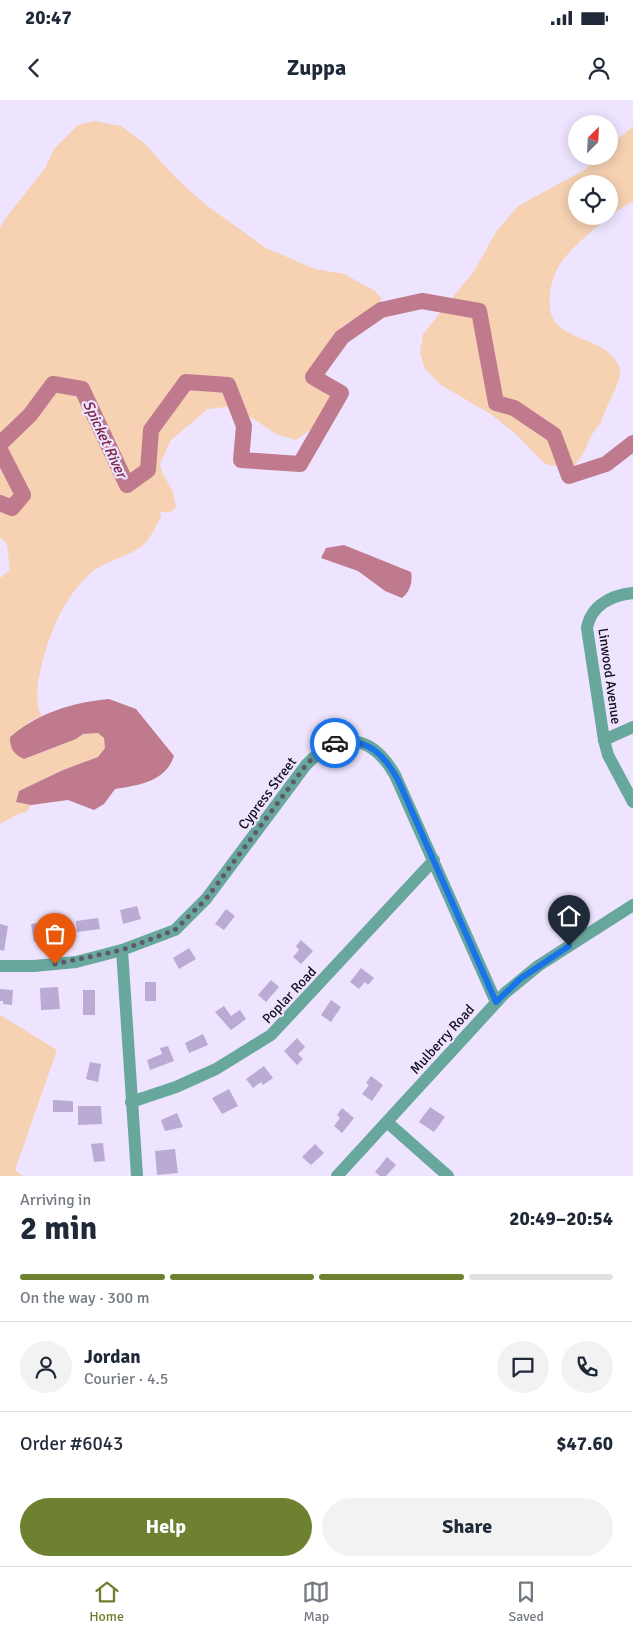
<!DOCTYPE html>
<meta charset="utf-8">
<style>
:root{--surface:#fff;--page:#f2f2f3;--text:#1f2937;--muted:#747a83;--line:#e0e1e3;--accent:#6d8131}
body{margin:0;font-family:Signika,sans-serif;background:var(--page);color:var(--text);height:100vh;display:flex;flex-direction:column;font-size:19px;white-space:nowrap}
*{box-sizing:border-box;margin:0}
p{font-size:16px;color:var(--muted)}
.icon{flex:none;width:28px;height:28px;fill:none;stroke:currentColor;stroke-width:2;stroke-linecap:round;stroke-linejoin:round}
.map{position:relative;height:1076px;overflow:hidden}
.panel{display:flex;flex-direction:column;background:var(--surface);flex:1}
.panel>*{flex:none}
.needle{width:32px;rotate:24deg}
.tools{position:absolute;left:568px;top:15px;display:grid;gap:10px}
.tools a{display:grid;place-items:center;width:50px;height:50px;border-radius:50%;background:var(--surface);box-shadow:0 2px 12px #0003;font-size:25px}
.pin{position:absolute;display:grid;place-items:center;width:42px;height:42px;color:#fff;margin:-51px -21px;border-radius:50% 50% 50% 0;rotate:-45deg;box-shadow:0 0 5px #0007}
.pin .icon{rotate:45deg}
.courier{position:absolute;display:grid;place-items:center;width:50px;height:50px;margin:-25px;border:4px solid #1a73e8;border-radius:50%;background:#fff;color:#222;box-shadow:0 1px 6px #0007}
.overview em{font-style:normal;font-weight:700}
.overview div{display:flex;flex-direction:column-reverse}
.overview{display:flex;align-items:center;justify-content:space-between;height:85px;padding:0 20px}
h1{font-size:32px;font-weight:700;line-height:38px}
.bar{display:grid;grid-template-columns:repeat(4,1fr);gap:8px 5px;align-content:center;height:60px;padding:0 20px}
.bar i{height:6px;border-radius:4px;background:var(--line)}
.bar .active{background:var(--accent)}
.bar p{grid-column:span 4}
.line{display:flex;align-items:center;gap:12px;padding:0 20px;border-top:1px solid var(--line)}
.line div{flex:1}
.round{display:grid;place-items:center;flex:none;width:52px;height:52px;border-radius:26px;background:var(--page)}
.primary-button{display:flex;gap:10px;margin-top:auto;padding:10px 20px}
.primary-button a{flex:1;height:58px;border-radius:30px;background:var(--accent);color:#fff;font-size:20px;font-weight:700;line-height:58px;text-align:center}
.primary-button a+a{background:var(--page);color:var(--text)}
.status{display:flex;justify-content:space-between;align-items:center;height:35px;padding:0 25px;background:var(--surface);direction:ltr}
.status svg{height:14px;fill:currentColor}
header{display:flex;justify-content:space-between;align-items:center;height:65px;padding:0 20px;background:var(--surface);font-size:22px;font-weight:700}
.menu{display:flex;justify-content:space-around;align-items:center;height:70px;border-top:1px solid var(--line);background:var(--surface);font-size:14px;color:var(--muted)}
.menu a{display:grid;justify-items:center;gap:2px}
.menu .active{color:var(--accent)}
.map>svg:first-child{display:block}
.green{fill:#f6d1b2;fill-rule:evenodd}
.water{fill:#c07a8e}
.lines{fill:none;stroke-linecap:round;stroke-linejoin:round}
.river{stroke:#c07a8e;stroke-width:16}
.building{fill:#baabd4}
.minor{stroke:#68a79c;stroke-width:12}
.done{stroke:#5f586b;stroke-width:5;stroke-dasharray:0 9}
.route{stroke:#1a73e8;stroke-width:6}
.labels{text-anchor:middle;stroke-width:4.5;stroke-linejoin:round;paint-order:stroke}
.street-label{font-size:14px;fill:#120d1b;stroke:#eee4ff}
.water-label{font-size:15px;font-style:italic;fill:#782443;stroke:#eee4ff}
</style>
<div class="status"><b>20:47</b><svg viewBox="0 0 49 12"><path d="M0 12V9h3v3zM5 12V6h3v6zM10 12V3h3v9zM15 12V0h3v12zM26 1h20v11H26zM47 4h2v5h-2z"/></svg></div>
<header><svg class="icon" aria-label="back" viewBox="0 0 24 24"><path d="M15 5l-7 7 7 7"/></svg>Zuppa<svg class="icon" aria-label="person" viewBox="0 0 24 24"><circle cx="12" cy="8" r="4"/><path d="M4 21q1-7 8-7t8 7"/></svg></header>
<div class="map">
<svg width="633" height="1076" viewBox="0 0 633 1076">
<rect width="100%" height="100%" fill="#eee4ff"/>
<g class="green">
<path d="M94,21L121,26L144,43L175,77L206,105L266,148L315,169L344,174L375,191L382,199C375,211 363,214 351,221C340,226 336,233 331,243C318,270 327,276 339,301L335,313L296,340L276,334L234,306L208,309L171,340L160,364L162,372L173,392L176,407L171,412H160L161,417C156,425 152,436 145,443C136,454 107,460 92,472C63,497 48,536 40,572C37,585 35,606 42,616L28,622L24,659L76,639L83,634L98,633L104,638L105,648L98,657L63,670L19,691L16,702L31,705L27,712L20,713L0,724V478L10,470L7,444L0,437V128L5,119L45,68L54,49L78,25Z"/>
<path d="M633,27V102C617,107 574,145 563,160C551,174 543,210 557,224C574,242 607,240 619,266C625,278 604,308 601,323C588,334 587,355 571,369L545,364L517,335L492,315L441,285L425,269L420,253L423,234L474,171L496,132L518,106L586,69L597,56H609V45ZM576,84H609V116H576Z"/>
<path d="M0,915L57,950L15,1070L23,1076H0Z"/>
</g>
<g class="water">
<path d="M344,445L411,472C413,481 410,492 402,498L385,491L358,471L321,458L326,448Z"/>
<path d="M109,599L136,609L174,656C165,682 140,685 115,689L104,704L94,710L68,700L31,705L16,702L19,691L63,670L98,657L105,648L104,638L98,633L83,634L76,639L24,659C13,654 10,648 10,637C40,612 71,603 109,599Z"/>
</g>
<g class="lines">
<g class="river">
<path d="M0,344L30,315L53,284L82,289L127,385L148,370L151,330L186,282L228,285L244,326L241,360L300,364L341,293L313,277L342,237L381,210L422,201L479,211L496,303L514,308L554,335L569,376L606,364L633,343"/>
<path d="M0,350L23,395L12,408L0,403"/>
</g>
</g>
<g class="building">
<path d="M137,806L141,819L123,824L120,810Z"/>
<path d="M226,809L235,816L224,830L215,824Z"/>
<path d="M98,818L100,829L77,832L76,821Z"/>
<path d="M50,821L53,838L34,842L31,824Z"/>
<path d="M0,824L8,826L4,851L0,850Z"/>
<path d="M301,840L313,851L301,864L293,857L299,850L296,846Z"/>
<path d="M189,848L196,859L179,869L173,858Z"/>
<path d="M361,868L374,878L368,885L365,882L359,889L350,882Z"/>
<path d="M271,880L279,887L266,902L258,895Z"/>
<rect x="145" y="882" width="11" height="19"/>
<path d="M58,887L60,909L41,910L40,888Z"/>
<path d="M0,889L13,890L12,905L3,904V901H0Z"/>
<rect x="83" y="890" width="12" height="25"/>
<path d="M331,900L341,907L331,922L321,915Z"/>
<path d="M224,906L231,916L240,910L246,919L231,930L215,912Z"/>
<path d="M203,934L208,945L189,953L185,943Z"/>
<path d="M297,938L305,947L298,954L303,959L297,965L284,951Z"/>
<path d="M168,946L174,961L150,970L147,960L162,954L160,948Z"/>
<path d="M90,962L101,964L98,982L86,979Z"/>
<path d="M264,966L273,978L263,985L261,982L253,988L246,979Z"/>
<path d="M371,976L383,985L372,1001L362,994L369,985L366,983Z"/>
<path d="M229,989L238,1006L222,1014L212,998Z"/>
<path d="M53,1000L73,1001V1012H53Z"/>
<path d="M78,1006H101L102,1024L78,1025Z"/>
<path d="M430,1007L445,1017L434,1032L419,1022Z"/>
<path d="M342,1008L354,1018L342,1033L334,1026L340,1018L337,1015Z"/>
<path d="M177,1013L183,1027L165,1031L161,1020Z"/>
<path d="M103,1043L105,1061L94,1062L91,1044Z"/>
<path d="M315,1044L324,1053L311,1065L302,1057Z"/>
<path d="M175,1049L178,1073L157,1075L155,1051Z"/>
<path d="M387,1057L396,1065L386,1076H380L375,1072Z"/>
</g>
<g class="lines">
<g class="minor">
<path d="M633,493C612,495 591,505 587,528L604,640L608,655L633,702"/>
<path d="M604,640L633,627"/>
<path d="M122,850L137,1076"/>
<path d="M0,866H34L76,862L122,850L175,830L206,799L306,665C339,631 371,633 395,675L496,902"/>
<path d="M131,1002L176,987L216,969L271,935L434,760"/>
<path d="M387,1022L448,1076"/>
<path d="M337,1076L505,893L538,866L633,805"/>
</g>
</g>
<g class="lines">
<path class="done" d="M55,864L122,850L175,830L206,799L306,665L319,652L335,643"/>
<path class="route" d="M335,643C368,637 385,655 399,682L496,902L520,879L569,846"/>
</g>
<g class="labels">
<g class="street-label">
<text transform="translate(610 576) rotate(82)" y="5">Linwood Avenue</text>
<text transform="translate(267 693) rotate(-53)" y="5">Cypress Street</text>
<text transform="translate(289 895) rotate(-47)" y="5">Poplar Road</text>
<text transform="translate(442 939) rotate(-48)" y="5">Mulberry Road</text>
</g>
<g class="water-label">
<text transform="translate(105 339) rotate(65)" y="5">Spicket River</text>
</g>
</g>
</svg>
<div class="tools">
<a><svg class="needle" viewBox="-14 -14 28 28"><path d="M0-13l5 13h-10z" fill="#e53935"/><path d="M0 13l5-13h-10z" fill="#747a83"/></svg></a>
<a><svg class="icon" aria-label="locate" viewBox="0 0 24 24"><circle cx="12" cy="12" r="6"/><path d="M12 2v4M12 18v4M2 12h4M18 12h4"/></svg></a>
</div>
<div class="pin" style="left:55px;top:864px;background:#ea580c"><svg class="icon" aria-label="bag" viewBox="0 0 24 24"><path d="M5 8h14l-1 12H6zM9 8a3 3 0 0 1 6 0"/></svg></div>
<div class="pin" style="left:569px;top:846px;background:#1f2937"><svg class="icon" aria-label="home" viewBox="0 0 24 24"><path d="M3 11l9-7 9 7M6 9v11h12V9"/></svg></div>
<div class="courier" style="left:335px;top:643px"><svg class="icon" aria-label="car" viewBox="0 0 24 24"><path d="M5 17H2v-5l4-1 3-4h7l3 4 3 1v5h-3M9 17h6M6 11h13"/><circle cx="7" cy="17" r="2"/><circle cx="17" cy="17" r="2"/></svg></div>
</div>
<section class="panel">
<div class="overview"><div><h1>2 min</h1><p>Arriving in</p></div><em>20:49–20:54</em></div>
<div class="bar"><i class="active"></i><i class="active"></i><i class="active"></i><i></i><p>On the way · 300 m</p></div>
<div class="line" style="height:90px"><a class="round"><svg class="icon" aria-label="person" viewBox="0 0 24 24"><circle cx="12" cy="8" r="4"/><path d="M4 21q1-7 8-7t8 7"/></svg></a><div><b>Jordan</b><p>Courier · 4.5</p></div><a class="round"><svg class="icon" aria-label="chat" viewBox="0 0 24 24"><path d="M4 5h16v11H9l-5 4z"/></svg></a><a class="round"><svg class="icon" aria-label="phone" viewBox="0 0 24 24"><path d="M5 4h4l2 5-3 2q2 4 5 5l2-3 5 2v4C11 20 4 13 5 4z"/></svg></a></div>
<div class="line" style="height:65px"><div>Order #6043</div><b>$47.60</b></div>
<div class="primary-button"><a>Help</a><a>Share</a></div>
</section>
<nav class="menu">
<a class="active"><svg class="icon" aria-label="home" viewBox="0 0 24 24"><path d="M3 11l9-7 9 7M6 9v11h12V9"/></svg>Home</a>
<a><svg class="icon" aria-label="map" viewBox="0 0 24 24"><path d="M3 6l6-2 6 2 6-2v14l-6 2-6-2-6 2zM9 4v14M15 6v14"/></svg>Map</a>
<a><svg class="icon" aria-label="saved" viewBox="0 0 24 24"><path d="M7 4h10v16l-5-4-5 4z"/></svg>Saved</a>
</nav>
